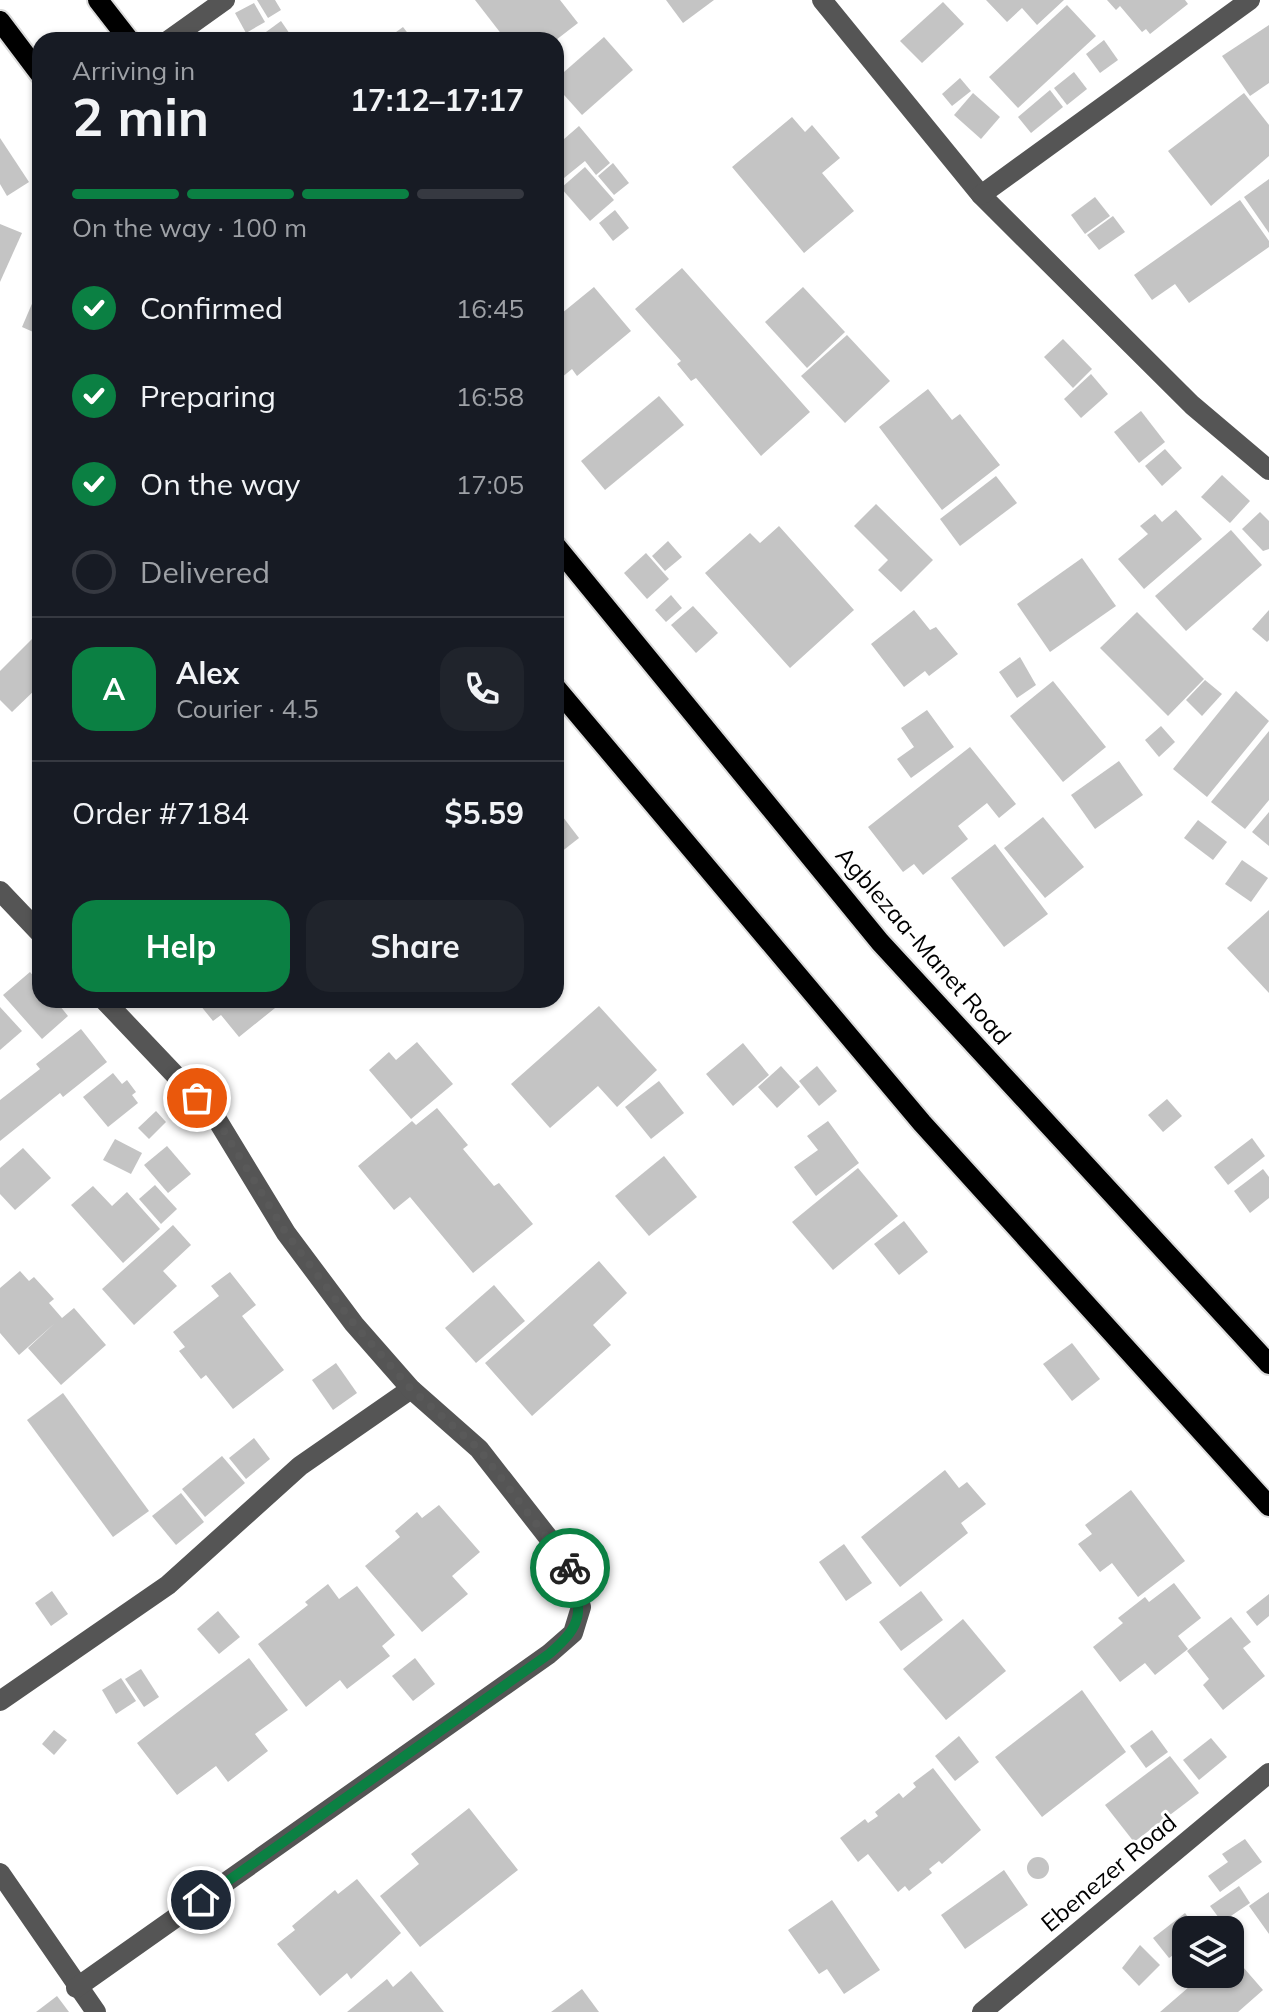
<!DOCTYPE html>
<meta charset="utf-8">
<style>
:root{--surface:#171b24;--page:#20242c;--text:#f1f3f6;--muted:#9ea1a6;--line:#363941;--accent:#0b8043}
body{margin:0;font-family:Mulish,sans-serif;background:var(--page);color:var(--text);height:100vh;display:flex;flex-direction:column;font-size:30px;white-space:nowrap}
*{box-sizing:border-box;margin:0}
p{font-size:26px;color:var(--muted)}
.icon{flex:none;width:44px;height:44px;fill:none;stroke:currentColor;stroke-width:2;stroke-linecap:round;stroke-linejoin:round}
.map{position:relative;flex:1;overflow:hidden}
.panel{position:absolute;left:32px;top:32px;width:532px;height:976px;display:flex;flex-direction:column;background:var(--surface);border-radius:24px;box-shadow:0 2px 6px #0004}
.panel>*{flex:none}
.fabs{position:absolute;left:1172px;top:1916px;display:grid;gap:16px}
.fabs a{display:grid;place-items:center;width:72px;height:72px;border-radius:16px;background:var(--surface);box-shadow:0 2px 6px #0004;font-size:40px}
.pin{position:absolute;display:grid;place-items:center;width:68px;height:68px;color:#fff;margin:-34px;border:4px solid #fff;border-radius:50%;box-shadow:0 2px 8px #0007}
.courier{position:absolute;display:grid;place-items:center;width:80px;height:80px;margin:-40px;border:6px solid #0b8043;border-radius:50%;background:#fff;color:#222;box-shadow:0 2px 10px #0007}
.summary em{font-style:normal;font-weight:700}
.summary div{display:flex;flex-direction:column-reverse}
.summary{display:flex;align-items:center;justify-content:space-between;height:136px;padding:0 40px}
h1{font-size:52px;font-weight:700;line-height:60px}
.bar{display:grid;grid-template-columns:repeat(4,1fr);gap:12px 8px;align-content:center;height:96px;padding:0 40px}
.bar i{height:10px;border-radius:6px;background:var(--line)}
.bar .on{background:var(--accent)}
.bar p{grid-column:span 4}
.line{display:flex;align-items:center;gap:20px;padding:0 40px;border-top:2px solid var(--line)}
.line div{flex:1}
.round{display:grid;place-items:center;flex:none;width:84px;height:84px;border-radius:24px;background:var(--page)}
ol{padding:0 40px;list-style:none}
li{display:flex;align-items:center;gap:24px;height:88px}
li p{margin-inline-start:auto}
li .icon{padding:8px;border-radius:50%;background:var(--accent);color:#fff;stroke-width:4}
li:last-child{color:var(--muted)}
li i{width:44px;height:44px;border:4px solid var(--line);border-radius:50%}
.cta{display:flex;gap:16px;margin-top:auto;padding:16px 40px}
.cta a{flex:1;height:92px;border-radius:24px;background:var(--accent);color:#fff;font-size:32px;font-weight:700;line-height:92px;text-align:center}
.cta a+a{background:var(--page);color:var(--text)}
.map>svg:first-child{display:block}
.building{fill:#c4c4c4}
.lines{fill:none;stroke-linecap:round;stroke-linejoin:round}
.major-casing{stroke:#dbdbdb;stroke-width:24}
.minor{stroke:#555;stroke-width:20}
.major{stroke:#000;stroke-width:20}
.done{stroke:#595959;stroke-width:8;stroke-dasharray:0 14.4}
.route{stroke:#0b8043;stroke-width:10}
.labels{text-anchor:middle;stroke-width:6;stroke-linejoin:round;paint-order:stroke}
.street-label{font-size:24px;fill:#000;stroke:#fff}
</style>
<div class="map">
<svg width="1269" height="2012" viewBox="0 0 1269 2012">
<rect width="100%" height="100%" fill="#fff"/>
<g class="building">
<path d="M257,0H275L281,10L268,18Z"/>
<path d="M475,0H560L578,23L556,40H506Z"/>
<path d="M666,0H714L683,23Z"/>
<path d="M986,0H1064L1037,25L1022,8L1007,22Z"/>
<path d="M1107,0H1185L1188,4L1150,34L1146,29L1142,32L1120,6L1116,10Z"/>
<path d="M943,2L964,24L922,63L900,41Z"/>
<path d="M254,3L265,22L246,33L235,13Z"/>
<path d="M1067,5L1096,36L1018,108L989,77Z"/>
<path d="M281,21L294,40H255Z"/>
<path d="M1269,25V83L1250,96L1222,56Z"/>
<path d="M403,27L413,40H385Z"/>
<path d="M604,37L633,70L582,115L556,86V79Z"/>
<path d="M1104,40L1118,60L1100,73L1086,54Z"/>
<path d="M1074,72L1087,89L1067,105L1054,88Z"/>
<path d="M960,78L971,91L952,106L942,94Z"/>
<path d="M1050,90L1063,107L1031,133L1018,117Z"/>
<path d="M973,93L1000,117L981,139L954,115Z"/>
<path d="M1244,93L1269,125V156L1211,206L1168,151Z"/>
<path d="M792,117L805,132L812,125L840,158L822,173L854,211L804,253L732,167Z"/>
<path d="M579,126L610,163L596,175L585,161L564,178L556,168V146Z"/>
<path d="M0,138L29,182L7,196L0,184Z"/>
<path d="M613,163L629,183L614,195L598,176Z"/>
<path d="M585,167L614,200L590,221L561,188Z"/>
<path d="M1269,179V233L1244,197Z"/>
<path d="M1095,197L1110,216L1085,234L1071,215Z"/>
<path d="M1240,200L1269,241V247L1189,303L1175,284L1152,300L1134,275Z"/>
<path d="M615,210L629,228L613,241L599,223Z"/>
<path d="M1113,216L1125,232L1099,250L1087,235Z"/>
<path d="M0,224L22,233L0,282Z"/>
<path d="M682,268L810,412L761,456L696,378L691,381L677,364L681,361L635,309Z"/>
<path d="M40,285V335L22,327Z"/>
<path d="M594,287L631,331L577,376L572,369L556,382V318Z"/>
<path d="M803,287L845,332L807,368L765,322Z"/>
<path d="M847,335L890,381L845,423L801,376Z"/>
<path d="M1063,339L1092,369L1073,388L1044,357Z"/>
<path d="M1091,374L1108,394L1081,418L1064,399Z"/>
<path d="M928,389L952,420L960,414L1000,465L942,510L879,427Z"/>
<path d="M659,396L684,425L605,490L581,461Z"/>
<path d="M1141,411L1165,442L1139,463L1114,432Z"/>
<path d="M1165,449L1182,468L1162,486L1145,466Z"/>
<path d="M1222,475L1250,501L1230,523L1201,497Z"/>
<path d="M996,476L1017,503L960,546L940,519Z"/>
<path d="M876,504L933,560L901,592L878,570L888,560L854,526Z"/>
<path d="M1176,510L1202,539L1144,589L1118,559L1148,534L1140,526L1155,514L1162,522Z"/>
<path d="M1260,512L1269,521V549L1263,551L1242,529Z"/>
<path d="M779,526L854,610L790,668L705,573L750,533L760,543Z"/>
<path d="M1231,530L1262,565L1186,631L1155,596Z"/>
<path d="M668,541L682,557L665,571L652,556Z"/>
<path d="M646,553L669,579L647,599L624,573Z"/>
<path d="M1082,558L1116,606L1050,652L1017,604Z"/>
<path d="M671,595L682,608L666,622L655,610Z"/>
<path d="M693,606L718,633L696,653L671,625Z"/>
<path d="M914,610L930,630L936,627L958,654L929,676L925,671L904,687L871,644Z"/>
<path d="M1269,610V640L1267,642L1252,629Z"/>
<path d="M1137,612L1204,679L1168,716L1100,648Z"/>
<path d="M32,639L40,647V685L12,712L0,700V671Z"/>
<path d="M1020,657L1036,685L1017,698L999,672Z"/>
<path d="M1205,680L1222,694L1202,716L1186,700Z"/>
<path d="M1053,681L1106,747L1063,782L1010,716Z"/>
<path d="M1236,691L1269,721L1207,797L1173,769Z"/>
<path d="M927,710L954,747L911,778L897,759L914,747L901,728Z"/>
<path d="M1161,726L1175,742L1159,757L1145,740Z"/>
<path d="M1269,731V800L1245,829L1211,802Z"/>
<path d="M970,747L1016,804L999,818L987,803L958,826L968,839L923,875L914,864L903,872L868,827Z"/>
<path d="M1119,761L1143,795L1095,829L1071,795Z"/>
<path d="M556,808L579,838L556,856Z"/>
<path d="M1269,812V846L1252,832Z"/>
<path d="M1043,817L1084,867L1045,898L1004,848Z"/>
<path d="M1198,820L1227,842L1213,860L1184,838Z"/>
<path d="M995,844L1048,914L1004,947L951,878Z"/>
<path d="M1242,860L1268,878L1251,902L1225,884Z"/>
<path d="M1269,910V993L1227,948Z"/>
<path d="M30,972L40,984V1000H55L68,1016L42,1039L3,995Z"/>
<path d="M196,1000H285L239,1037L221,1015L213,1021Z"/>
<path d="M599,1006L657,1070L617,1107L598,1086L550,1128L511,1084Z"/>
<path d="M0,1007L22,1031L0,1050Z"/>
<path d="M81,1029L107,1062L63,1097L60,1093L0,1141V1100L40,1069L36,1064Z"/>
<path d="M417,1042L453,1084L411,1119L369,1070L389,1052L396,1060Z"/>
<path d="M743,1043L769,1075L733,1106L706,1074Z"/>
<path d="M781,1066L800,1087L777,1108L758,1087Z"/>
<path d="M817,1066L837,1091L819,1106L799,1081Z"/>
<path d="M113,1073L122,1084L127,1080L136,1092L132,1095L138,1103L108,1127L83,1097Z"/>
<path d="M659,1081L684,1113L651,1139L625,1107Z"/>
<path d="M1167,1099L1182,1116L1163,1132L1148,1115Z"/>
<path d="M437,1108L468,1145L463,1149L494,1186L499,1183L533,1224L473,1273L410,1197L394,1210L358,1166L412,1121L416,1125Z"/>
<path d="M156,1111L166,1122L149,1139L138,1128Z"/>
<path d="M828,1121L859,1163L816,1196L794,1167L818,1150L807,1136Z"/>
<path d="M1252,1138L1265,1156L1228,1185L1214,1167Z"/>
<path d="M115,1139L142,1153L131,1174L103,1160Z"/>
<path d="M167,1146L191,1174L168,1193L144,1165Z"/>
<path d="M23,1148L51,1178L15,1210L0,1194V1168Z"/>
<path d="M664,1156L697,1197L649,1236L615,1196Z"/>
<path d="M858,1168L898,1216L833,1270L792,1222Z"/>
<path d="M1263,1169L1269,1177V1198L1250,1213L1234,1191Z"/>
<path d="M155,1185L177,1209L161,1224L139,1199Z"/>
<path d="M93,1186L112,1206L127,1192L160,1229L123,1263L71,1205Z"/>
<path d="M904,1221L928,1252L899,1275L874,1244Z"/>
<path d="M173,1225L191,1245L163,1271L177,1286L134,1325L102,1289Z"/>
<path d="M599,1261L627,1293L593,1325L611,1345L532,1416L485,1363Z"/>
<path d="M20,1271L29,1281L34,1277L54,1299L49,1303L62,1318L74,1308L106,1345L61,1385L28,1348L55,1323L19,1355L0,1333V1288Z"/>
<path d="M230,1272L256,1305L242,1316L284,1370L233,1409L206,1375L201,1379L179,1351L185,1347L173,1332L219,1296L211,1286Z"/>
<path d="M494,1285L525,1321L476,1363L445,1328Z"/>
<path d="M1072,1343L1100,1379L1072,1401L1043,1364Z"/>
<path d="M336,1363L357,1393L333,1410L312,1380Z"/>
<path d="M63,1393L149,1511L113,1537L27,1420Z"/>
<path d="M254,1438L270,1459L246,1479L229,1458Z"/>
<path d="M222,1456L245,1483L205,1517L182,1489Z"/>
<path d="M945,1470L959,1488L967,1482L986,1504L961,1523L968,1533L900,1587L861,1537Z"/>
<path d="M1131,1490L1185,1561L1138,1597L1112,1563L1100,1572L1078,1544L1092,1534L1085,1525Z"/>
<path d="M181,1493L204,1522L176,1545L152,1516Z"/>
<path d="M439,1505L480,1552L452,1576L468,1594L422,1632L365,1566L400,1537L395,1531L417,1512L422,1518Z"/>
<path d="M844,1544L872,1583L846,1601L819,1562Z"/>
<path d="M1174,1583L1201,1618L1178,1636L1188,1649L1155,1675L1145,1663L1120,1682L1093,1647L1123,1623L1118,1618L1145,1597L1149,1602Z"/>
<path d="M328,1584L339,1599L357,1586L395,1635L382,1646L390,1656L347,1689L340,1680L306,1707L258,1644L308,1605L305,1602Z"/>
<path d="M52,1591L68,1614L51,1626L35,1603Z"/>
<path d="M921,1591L943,1620L901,1651L879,1622Z"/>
<path d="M1269,1594V1616L1257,1626L1246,1612Z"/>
<path d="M218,1611L240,1637L219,1654L197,1629Z"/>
<path d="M1231,1617L1251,1642L1243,1648L1265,1676L1223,1710L1203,1685L1209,1679L1187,1651Z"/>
<path d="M963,1619L1006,1671L946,1720L903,1669Z"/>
<path d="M249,1658L288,1710L255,1734L268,1751L228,1782L216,1766L177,1795L137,1743Z"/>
<path d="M415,1658L435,1684L413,1701L392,1676Z"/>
<path d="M141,1669L159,1697L144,1707L125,1679Z"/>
<path d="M121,1678L136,1701L116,1714L102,1690Z"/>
<path d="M1082,1690L1126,1752L1042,1817L995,1757Z"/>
<path d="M54,1730L67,1740L54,1755L42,1744Z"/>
<path d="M1152,1730L1168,1752L1146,1768L1130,1746Z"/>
<path d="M959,1736L979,1762L955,1781L935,1756Z"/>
<path d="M1211,1738L1227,1757L1199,1780L1183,1760Z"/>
<path d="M1170,1756L1199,1793L1134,1842L1105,1805Z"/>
<path d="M933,1768L981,1830L942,1864L939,1861L929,1869L932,1873L909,1891L905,1886L898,1892L868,1854L858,1862L840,1838L865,1819L868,1823L878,1816L875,1812L899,1793L903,1798L916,1787L913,1783Z"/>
<path d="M469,1808L518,1870L420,1947L380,1896L419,1864L411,1854Z"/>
<path d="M1245,1839L1262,1862L1220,1892L1208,1876L1228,1862L1222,1854Z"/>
<circle cx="1038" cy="1868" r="11"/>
<path d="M1004,1870L1028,1905L965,1949L941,1915Z"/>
<path d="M357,1879L401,1933L351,1979L347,1973L320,1996L277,1944L295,1930L292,1926L335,1890L338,1894Z"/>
<path d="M1239,1886L1250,1903L1222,1922L1210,1906Z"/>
<path d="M1269,1892V1934L1249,1906Z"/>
<path d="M832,1900L880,1970L844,1994L827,1969L819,1974L788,1930Z"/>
<path d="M1185,1913L1198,1930H1186V1946L1169,1958L1153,1938Z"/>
<path d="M1140,1945L1160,1965L1139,1986L1122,1968Z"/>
<path d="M1230,1952L1263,1990L1238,2012H1160L1204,1974H1230Z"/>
<path d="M411,1971L444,2012H347L387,1979L393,1987Z"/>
<path d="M582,1989L599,2012H551Z"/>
<path d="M57,1996L69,2012H36Z"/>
</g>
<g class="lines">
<g class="major-casing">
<g id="major">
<path d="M98,0L129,40"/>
<path d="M0,21L40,74"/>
<path d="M556,546L880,942L1269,1364"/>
<path d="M556,688L922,1123L1269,1506"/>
</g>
</g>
<g class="minor">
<path d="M822,0L981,195L1192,405L1269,470"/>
<path d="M169,40L225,0"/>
<path d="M981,195L1250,0"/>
<path d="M0,891L40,933"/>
<path d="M0,1701L168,1585L300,1466L411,1389"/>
<path d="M0,1873L96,2012"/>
<path d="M76,1988L549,1654L573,1633L581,1607L569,1564L479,1449L411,1389L354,1324L286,1233L216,1118L104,1000"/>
<path d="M982,2012L1269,1773"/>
</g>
<use href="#major" class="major"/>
</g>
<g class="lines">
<path class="done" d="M197,1098L216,1118L286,1233L354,1324L411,1389L479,1449L570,1568"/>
<path class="route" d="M201,1900L549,1654C585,1623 582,1612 570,1568"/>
</g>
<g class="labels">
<g class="street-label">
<text transform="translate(923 946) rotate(49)" y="8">Agblezaa-Manet Road</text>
<text transform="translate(1109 1873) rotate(-40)" y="8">Ebenezer Road</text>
</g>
</g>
</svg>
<div class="fabs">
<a><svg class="icon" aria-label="layers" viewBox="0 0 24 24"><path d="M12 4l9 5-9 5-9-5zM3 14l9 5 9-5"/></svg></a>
</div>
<div class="pin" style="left:197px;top:1098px;background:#ea580c"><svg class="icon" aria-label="bag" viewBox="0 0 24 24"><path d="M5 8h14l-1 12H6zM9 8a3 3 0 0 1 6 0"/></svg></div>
<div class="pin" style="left:201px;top:1900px;background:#1f2937"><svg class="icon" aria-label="home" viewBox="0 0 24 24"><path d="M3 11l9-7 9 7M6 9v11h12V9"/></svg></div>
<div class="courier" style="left:570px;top:1568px"><svg class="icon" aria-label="bike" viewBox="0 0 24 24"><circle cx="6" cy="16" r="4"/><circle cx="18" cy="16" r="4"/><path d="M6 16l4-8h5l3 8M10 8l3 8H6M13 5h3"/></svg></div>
<section class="panel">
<div class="summary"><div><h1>2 min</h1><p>Arriving in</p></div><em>17:12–17:17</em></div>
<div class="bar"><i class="on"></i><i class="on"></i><i class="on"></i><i></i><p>On the way · 100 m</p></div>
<ol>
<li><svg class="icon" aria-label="check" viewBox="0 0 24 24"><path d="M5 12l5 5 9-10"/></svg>Confirmed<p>16:45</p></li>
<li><svg class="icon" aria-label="check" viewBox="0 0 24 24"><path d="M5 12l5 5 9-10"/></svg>Preparing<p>16:58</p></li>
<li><svg class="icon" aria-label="check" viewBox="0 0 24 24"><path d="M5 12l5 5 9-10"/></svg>On the way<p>17:05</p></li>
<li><i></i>Delivered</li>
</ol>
<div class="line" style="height:144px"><b class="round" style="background:var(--accent);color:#fff">A</b><div><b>Alex</b><p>Courier · 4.5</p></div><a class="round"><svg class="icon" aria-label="phone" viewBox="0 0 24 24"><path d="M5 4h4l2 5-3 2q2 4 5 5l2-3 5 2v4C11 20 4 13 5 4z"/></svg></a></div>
<div class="line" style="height:104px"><div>Order #7184</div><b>$5.59</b></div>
<div class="cta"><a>Help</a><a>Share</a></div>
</section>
</div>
